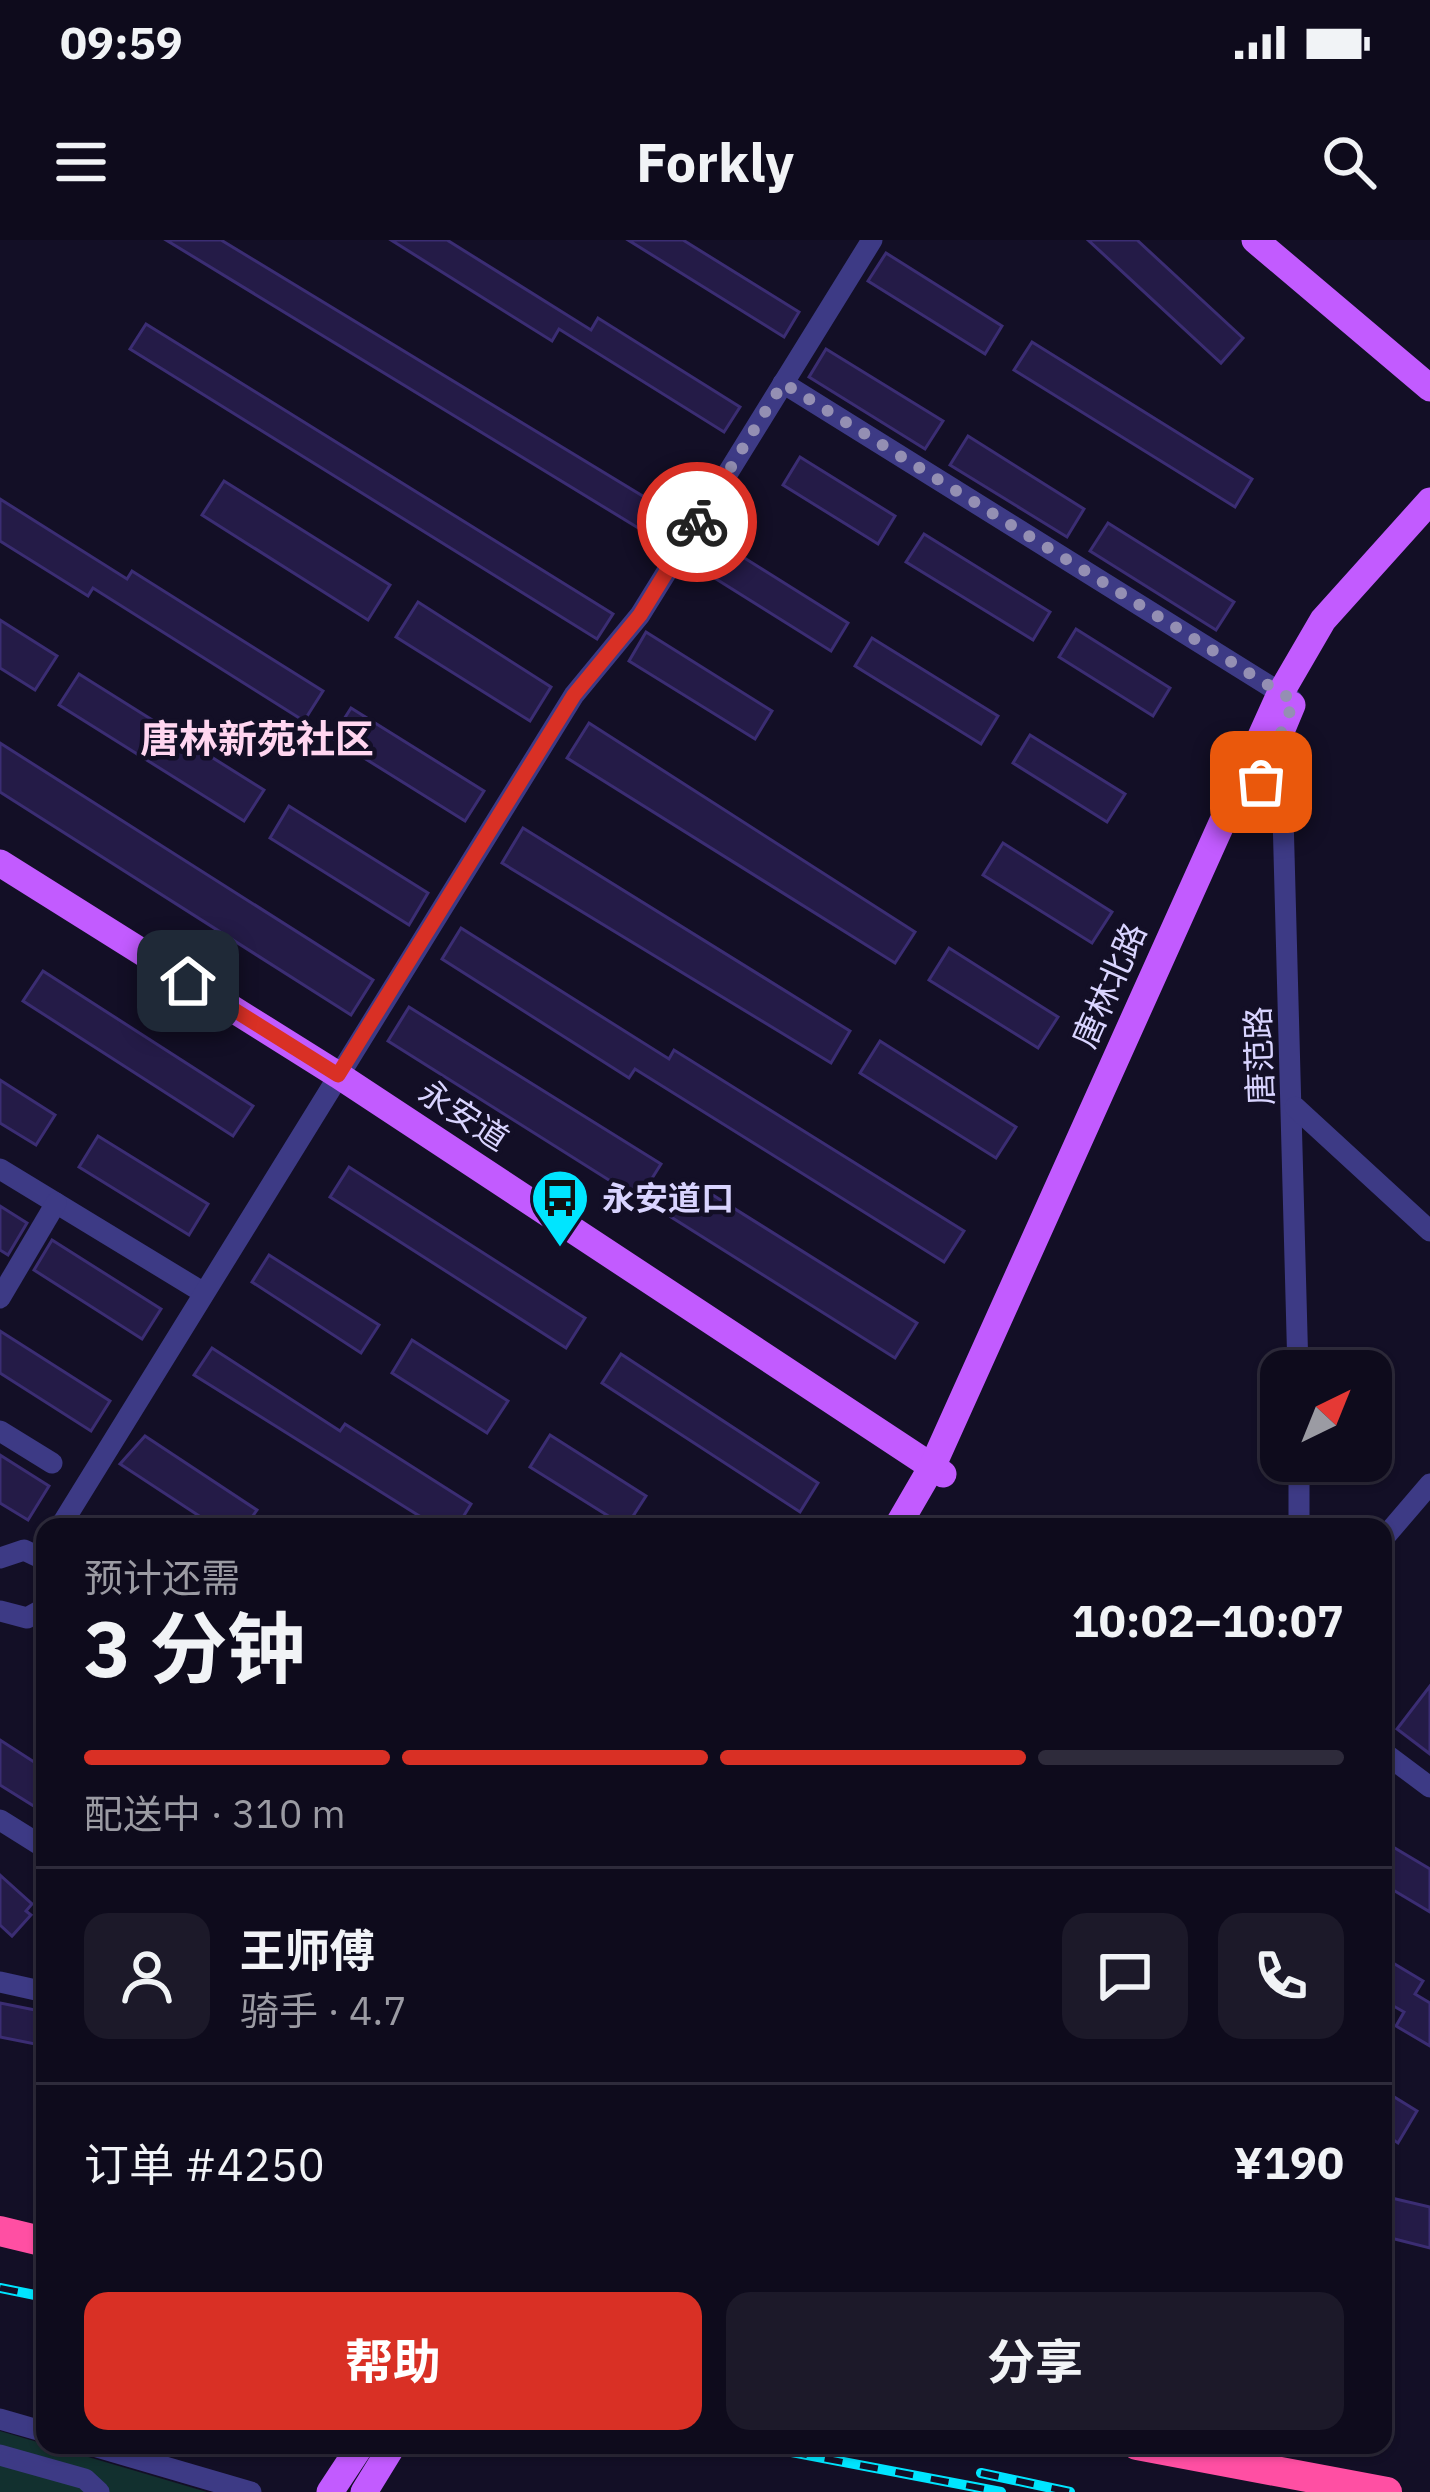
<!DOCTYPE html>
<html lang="zh">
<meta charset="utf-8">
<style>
:root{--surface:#0e0b1c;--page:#1c1929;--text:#f1f3f6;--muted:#9b9ba3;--line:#2e2b3b;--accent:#d93025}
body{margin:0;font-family:"IBM Plex Sans","Noto Sans SC",sans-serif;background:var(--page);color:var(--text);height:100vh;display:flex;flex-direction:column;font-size:45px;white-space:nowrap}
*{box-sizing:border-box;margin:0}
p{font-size:39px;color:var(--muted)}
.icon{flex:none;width:66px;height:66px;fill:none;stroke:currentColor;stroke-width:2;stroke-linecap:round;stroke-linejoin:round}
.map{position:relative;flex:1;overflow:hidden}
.sheet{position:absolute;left:36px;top:1278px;width:1356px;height:936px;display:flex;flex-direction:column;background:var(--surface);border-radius:24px;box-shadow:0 3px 9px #0004,0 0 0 3px var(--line)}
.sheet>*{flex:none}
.needle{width:78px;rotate:43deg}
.tools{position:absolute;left:1260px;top:1110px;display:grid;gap:24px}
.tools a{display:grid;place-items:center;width:132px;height:132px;border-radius:24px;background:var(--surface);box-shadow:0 3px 9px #0004,0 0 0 3px var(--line);font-size:60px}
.pin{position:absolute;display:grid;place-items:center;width:102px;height:102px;color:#fff;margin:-51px;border-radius:24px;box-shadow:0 6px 18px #0006}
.courier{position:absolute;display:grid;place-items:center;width:120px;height:120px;margin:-60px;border:9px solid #d93025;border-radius:50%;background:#fff;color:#222;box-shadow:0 3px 15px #0007}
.head em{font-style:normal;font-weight:700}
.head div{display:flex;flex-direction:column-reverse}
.head{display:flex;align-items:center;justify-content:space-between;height:204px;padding:0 48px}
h1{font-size:78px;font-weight:700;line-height:90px}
.bar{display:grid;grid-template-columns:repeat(4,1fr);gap:18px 12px;align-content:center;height:144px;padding:0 48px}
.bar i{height:15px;border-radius:9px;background:var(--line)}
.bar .current{background:var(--accent)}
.bar p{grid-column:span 4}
.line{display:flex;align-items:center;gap:30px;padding:0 48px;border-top:3px solid var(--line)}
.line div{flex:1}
.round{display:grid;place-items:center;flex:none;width:126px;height:126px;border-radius:24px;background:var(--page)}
.button{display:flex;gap:24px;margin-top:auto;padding:24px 48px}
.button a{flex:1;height:138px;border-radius:24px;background:var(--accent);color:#fff;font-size:48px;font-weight:700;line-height:138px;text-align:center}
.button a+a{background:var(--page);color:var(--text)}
.status{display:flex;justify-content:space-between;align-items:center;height:84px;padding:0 60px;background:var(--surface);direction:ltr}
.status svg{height:33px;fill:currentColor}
header{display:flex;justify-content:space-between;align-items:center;height:156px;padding:0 48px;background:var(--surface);font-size:54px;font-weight:700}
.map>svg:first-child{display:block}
.green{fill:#12302f}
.building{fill:#241b47;stroke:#3b2d73;stroke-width:3}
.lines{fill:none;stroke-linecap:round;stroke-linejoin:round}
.minor{stroke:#3d3a85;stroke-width:21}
.major{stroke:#c25bff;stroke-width:27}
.highway{stroke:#ff4fa3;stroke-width:30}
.rail-casing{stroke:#00e5ff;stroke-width:10}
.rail{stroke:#130f26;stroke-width:6;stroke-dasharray:18;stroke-linecap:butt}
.done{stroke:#948fb3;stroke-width:12;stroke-dasharray:0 21.6}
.route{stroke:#d93025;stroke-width:15}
.labels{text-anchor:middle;stroke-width:9;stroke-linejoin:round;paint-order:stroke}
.street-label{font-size:33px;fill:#d9d4ff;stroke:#130f26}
.poi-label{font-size:33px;font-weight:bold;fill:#d9d4ff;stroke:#130f26;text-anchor:start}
.quarter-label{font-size:39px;font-weight:bold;fill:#ffd6f0;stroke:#130f26}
</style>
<div class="status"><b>09:59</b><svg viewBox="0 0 49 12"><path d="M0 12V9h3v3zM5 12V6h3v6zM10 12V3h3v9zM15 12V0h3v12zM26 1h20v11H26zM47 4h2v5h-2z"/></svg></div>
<header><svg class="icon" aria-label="menu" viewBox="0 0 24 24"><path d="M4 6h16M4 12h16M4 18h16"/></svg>Forkly<svg class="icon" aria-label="search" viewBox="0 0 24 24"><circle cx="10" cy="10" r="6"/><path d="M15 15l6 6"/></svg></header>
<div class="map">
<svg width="1430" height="2252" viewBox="0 0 1430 2252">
<rect width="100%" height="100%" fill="#130f26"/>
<path class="green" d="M0,2191L207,2252H0Z"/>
<g class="building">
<path d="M166,0H221L674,275L658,300Z"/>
<path d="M391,0H447L591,90L598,78L740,167L724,192L559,89L552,101Z"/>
<path d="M628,0H683L799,72L784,97Z"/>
<path d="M1088,0H1137L1243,98L1221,123Z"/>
<path d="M886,13L1002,86L985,114L868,41Z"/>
<path d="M146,84L613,374L597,399L130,109Z"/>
<path d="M1032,102L1252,239L1235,267L1014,130Z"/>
<path d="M826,109L943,181L925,209L809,137Z"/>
<path d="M968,196L1084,269L1067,297L950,225Z"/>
<path d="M800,217L895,276L878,304L783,245Z"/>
<path d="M224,241L390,345L368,380L202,275Z"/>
<path d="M0,259L127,339L132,331L323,451L304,481L93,348L88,356L0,301Z"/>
<path d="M1108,283L1234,362L1216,390L1090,311Z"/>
<path d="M924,294L1050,372L1033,400L906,322Z"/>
<path d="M722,304L848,383L831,411L705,332Z"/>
<path d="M418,362L551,447L530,481L396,397Z"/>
<path d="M0,380L57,416L35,450L0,428Z"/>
<path d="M1076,389L1170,448L1153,476L1059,417Z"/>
<path d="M646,392L772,471L755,499L629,421Z"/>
<path d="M872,398L998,476L981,504L855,426Z"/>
<path d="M79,434L264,550L244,581L59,465Z"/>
<path d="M351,468L484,551L465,581L332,498Z"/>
<path d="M589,483L915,692L895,723L567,518Z"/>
<path d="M1030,495L1125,554L1107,582L1013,523Z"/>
<path d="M0,503L373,740L351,775L0,552Z"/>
<path d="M289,566L428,653L409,685L270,598Z"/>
<path d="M523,588L850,791L831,823L502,623Z"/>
<path d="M1003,603L1112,672L1092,703L983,635Z"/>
<path d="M461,688L669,819L674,810L964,991L944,1022L635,829L629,838L442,719Z"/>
<path d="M949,708L1058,777L1038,808L929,740Z"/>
<path d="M43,731L253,866L233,896L23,761Z"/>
<path d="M409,767L661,924L639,959L388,801Z"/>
<path d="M880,801L1016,887L996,918L860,833Z"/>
<path d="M0,840L55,875L36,905L0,883Z"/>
<path d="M98,896L208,964L189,995L79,927Z"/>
<path d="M349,927L585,1078L566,1108L330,957Z"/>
<path d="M692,942L917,1083L895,1118L671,977Z"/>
<path d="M0,966L27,983L8,1015L0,1010Z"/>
<path d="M52,1000L161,1069L142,1099L34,1030Z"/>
<path d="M269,1015L379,1085L361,1113L252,1042Z"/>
<path d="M0,1091L110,1161L91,1191L0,1133Z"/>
<path d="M412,1100L508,1161L487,1193L392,1133Z"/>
<path d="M212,1108L340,1191L345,1184L471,1264L457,1287H437L194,1135Z"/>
<path d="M621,1114L818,1243L800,1272L602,1143Z"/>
<path d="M550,1195L646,1256L626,1287L530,1227Z"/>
<path d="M145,1196L257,1270L252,1277L267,1287H216L120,1224Z"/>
<path d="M0,1215L49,1246L28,1280L0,1263Z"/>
<path d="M1430,1446V1514L1397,1489Z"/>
<path d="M0,1500L45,1529V1573L0,1545Z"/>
<path d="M1383,1601L1430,1629V1672L1383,1644Z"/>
<path d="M0,1635L32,1664L26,1671L31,1675L12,1696L0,1685Z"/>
<path d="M1383,1717L1423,1741L1415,1754L1430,1763V1806L1396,1786L1404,1772L1383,1760Z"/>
<path d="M0,1763L45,1772V1806L0,1797Z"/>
<path d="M1383,1850L1417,1871L1398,1903L1383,1893Z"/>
<path d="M1383,1956L1430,1967V2008L1383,1996Z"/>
</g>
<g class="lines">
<g class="minor">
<path d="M783,143L1292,460"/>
<path d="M1281,502L1298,1131"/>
<path d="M1295,867L1430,991"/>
<path d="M0,929L204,1053"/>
<path d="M0,1058L56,963"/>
<path d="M0,1191L52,1223"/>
<path d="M1299,1221V1287"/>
<path d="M60,1287L574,455L640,375L872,0"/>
<path d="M1383,1299L1430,1244"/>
<path d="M0,1318L24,1310L45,1320"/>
<path d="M0,1371L27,1378L45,1368"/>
<path d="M1383,1512L1430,1547"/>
<path d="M0,1580L45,1608"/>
<path d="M0,1742L45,1752"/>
<path d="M0,2179L45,2192"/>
<path d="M90,2205L251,2252"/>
<path d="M0,2215L85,2239L99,2252"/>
</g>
<g class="major">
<path d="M1255,0L1430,148"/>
<path d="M1247,573L1292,465"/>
<path d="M0,623L338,835L943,1234"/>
<path d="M897,1287L933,1225L1280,454L1323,380L1430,261"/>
<path d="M330,2252L361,2205"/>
<path d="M364,2252L393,2205"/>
</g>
<g class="highway">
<path d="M0,1991L45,2002"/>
<path d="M1137,2205L1387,2252"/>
</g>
<g class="rail-casing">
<g id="rail">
<path d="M0,2048L45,2057"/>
<path d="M754,2205L1001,2252"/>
<path d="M981,2233L1070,2252"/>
</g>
</g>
<use href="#rail" class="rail"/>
</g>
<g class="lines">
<path class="done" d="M697,282L783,143L1294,461L1261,542"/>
<path class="route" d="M188,741L338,835L574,455L640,375L697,282"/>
</g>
<defs>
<g id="bus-pin" transform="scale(3)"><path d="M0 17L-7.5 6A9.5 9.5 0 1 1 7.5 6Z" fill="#00e5ff" stroke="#130f26"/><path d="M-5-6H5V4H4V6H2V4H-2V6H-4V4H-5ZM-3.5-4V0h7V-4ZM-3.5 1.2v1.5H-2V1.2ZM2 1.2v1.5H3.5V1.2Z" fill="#111"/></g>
</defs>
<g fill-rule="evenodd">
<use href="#bus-pin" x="560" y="958"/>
</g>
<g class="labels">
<g class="street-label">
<text transform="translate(1109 745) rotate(-66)" y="12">唐林北路</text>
<text transform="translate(1259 816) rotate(-92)" y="12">唐范路</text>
<text transform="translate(464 875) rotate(33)" y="12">永安道</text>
</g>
<g class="poi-label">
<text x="602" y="970">永安道口</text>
</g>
<g class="quarter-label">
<text x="257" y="513">唐林新苑社区</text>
</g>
</g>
</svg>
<div class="tools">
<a><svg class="needle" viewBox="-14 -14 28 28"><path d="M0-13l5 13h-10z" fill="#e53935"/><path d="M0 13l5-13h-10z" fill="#9b9ba3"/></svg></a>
</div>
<div class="pin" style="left:1261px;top:542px;background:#ea580c"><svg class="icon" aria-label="bag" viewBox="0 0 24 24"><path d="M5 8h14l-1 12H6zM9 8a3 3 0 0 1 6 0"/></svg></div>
<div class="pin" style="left:188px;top:741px;background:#1f2937"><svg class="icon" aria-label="home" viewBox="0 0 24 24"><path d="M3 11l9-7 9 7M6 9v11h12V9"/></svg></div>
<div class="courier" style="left:697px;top:282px"><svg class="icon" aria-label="bike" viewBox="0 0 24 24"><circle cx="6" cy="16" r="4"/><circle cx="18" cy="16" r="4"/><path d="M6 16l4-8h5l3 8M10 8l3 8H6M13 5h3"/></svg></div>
<section class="sheet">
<div class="head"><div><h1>3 分钟</h1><p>预计还需</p></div><em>10:02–10:07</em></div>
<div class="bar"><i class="current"></i><i class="current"></i><i class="current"></i><i></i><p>配送中 · 310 m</p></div>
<div class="line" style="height:216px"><a class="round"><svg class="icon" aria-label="person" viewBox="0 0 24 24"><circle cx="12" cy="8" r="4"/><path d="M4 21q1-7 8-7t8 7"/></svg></a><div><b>王师傅</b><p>骑手 · 4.7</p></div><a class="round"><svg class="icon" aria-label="chat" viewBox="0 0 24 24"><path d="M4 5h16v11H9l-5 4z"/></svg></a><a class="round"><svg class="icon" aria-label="phone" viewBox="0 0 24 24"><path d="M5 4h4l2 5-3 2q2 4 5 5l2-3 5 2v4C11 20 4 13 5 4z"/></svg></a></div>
<div class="line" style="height:156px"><div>订单 #4250</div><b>¥190</b></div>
<div class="button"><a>帮助</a><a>分享</a></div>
</section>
</div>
